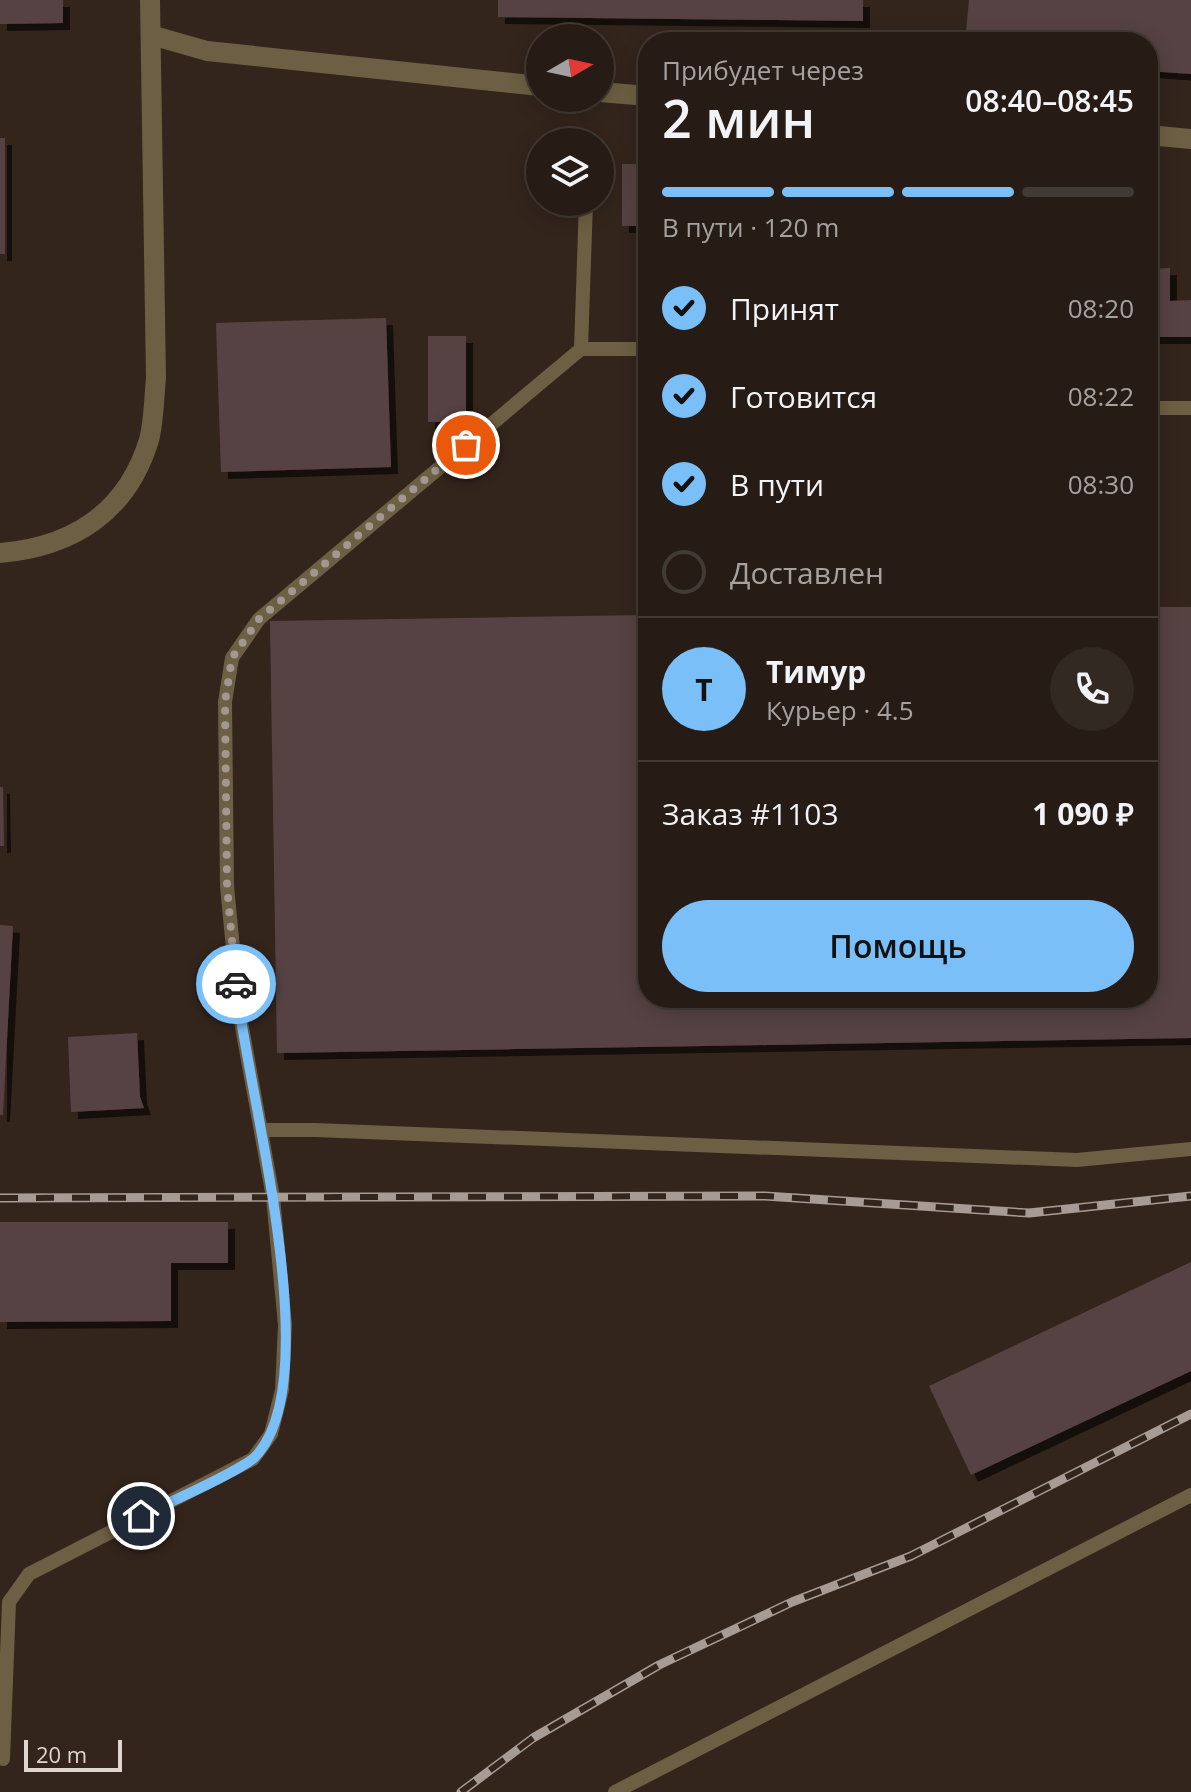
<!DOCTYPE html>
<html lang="ru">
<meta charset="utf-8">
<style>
:root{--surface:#261c15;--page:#322922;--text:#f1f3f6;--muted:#a4a1a0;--line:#423a34;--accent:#7abff8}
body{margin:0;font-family:"Open Sans",sans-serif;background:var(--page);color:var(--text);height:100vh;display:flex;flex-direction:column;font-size:30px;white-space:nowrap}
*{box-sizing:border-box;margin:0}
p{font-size:26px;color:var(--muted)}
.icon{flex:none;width:44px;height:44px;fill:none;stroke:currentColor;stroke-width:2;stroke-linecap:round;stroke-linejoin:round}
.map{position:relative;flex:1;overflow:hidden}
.panel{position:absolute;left:638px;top:32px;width:520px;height:976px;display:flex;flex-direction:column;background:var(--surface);border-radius:32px;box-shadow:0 4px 20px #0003,0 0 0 2px var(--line)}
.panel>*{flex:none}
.needle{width:52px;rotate:81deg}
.buttons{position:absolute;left:526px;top:24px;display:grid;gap:16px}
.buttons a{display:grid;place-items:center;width:88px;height:88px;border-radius:50%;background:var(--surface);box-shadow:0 4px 20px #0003,0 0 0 2px var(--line);font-size:40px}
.scale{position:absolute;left:24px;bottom:20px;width:98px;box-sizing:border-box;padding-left:8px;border:4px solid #dfd6d0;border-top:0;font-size:22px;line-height:28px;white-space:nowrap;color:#dfd6d0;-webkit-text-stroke:6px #33251c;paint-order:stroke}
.pin{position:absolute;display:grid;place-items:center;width:68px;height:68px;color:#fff;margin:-34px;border:4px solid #fff;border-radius:50%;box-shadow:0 2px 8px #0007}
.courier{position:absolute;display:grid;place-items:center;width:80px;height:80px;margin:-40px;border:6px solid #7abff8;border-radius:50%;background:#fff;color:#222;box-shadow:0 2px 10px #0007}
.headline em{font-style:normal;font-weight:600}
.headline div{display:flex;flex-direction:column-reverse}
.headline{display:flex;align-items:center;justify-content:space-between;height:136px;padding:0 24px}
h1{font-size:52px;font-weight:600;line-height:60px}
.bar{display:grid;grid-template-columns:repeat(4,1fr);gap:12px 8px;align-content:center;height:96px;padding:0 24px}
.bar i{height:10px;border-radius:6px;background:var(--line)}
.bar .active{background:var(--accent)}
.bar p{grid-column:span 4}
.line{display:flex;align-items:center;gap:20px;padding:0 24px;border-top:2px solid var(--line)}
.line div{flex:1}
.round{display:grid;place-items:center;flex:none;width:84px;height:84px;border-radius:42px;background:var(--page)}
ol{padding:0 24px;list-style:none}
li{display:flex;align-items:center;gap:24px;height:88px}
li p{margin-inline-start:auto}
li .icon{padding:8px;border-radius:50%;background:var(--accent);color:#111;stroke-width:4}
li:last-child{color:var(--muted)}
li i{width:44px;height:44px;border:4px solid var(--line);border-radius:50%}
.cta{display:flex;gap:16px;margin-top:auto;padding:16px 24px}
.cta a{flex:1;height:92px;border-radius:48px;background:var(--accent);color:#111;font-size:32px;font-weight:600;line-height:92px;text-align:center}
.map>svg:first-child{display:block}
.building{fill:#574343;filter:url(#shadow)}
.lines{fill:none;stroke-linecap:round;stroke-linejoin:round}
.lane{stroke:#6c5f43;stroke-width:14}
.street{stroke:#6c5f43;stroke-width:20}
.rail-casing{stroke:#a69c95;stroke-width:9}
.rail{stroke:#33251c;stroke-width:6;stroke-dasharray:18;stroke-linecap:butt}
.done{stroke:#a39891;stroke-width:8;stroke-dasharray:0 14.4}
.route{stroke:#7abff8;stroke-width:10}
</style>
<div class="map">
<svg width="1191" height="1792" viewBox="0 0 1191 1792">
<defs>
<filter id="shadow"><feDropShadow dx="7" dy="7" stdDeviation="0" flood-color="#0009"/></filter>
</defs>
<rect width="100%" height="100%" fill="#33251c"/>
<g class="building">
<path d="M0,0H63V23L0,24Z"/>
<path d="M498,0H863V21L498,17Z"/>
<path d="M969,0H1191V74L1148,71V42H965Z"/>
<rect x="0" y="138" width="5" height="116"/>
<rect x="622" y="164" width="26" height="62"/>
<path d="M1170,268V301L1191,300V337H1148V269Z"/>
<path d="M386,318L391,467L221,472L216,323Z"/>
<rect x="428" y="336" width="38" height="86"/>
<path d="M1148,607H1191V1038L277,1053L270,621L648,615V998H1148Z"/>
<path d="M0,787H3L4,846H0Z"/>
<path d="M0,925L13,926L3,1115H0Z"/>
<path d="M137,1033L140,1097L144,1108L71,1112L68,1037Z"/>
<path d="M0,1222H228V1263H171V1321L0,1322Z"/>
<path d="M1191,1262V1371L971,1475L929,1386Z"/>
</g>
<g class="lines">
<g class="lane">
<path d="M586,202L581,349H648"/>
<path d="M1148,408H1191"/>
<path d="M261,1130H315L1077,1160L1191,1149"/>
<path d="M3,1759L9,1602L29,1574L253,1459L271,1434L282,1390L285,1325L273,1197L239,1011L227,886L225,702L232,658L259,619L581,349"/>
<path d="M615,1792L1191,1495"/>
</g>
<g class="street">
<path d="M151,35L207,51L540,86"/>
<path d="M600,92L648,96"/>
<path d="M1148,135L1191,139"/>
<path d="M0,553C73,547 127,512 149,440C154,421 154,397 156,378L150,0"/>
</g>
<g class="rail-casing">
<g id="rail">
<path d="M0,1198L765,1196L1029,1213L1191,1196"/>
<path d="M461,1792L533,1738L659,1665L792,1602L911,1556L1191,1414"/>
</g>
</g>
<use href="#rail" class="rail"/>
</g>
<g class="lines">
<path class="done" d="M236,984L227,886L225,702L232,658L259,619L466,445"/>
<path class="route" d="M141,1516C165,1504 239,1472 255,1457C330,1380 246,1087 236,984"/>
</g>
</svg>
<div class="buttons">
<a><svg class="needle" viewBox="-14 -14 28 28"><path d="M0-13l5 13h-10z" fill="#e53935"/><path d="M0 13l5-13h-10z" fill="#a4a1a0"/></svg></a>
<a><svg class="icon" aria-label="layers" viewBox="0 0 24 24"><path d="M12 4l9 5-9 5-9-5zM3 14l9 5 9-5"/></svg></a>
</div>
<div class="scale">20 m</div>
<div class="pin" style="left:466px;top:445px;background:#ea580c"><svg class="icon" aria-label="bag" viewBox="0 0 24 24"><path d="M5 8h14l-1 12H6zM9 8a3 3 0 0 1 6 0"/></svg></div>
<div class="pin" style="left:141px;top:1516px;background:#1f2937"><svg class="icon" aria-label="home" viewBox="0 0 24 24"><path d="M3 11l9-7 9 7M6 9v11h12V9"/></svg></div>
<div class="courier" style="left:236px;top:984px"><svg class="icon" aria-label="car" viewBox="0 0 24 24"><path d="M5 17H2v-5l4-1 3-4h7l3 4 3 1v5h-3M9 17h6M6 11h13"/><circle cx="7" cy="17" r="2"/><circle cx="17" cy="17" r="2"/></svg></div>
<section class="panel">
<div class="headline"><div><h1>2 мин</h1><p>Прибудет через</p></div><em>08:40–08:45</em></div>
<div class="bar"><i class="active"></i><i class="active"></i><i class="active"></i><i></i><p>В пути · 120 m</p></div>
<ol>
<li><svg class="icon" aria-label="check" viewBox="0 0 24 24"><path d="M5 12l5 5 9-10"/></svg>Принят<p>08:20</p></li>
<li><svg class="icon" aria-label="check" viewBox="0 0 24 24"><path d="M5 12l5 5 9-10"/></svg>Готовится<p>08:22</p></li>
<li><svg class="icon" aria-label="check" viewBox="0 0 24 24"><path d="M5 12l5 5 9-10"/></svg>В пути<p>08:30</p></li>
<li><i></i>Доставлен</li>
</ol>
<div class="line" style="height:144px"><b class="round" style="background:var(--accent);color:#111">Т</b><div><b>Тимур</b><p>Курьер · 4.5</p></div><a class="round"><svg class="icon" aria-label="phone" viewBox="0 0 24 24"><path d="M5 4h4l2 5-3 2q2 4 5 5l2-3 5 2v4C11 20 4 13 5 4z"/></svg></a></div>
<div class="line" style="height:104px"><div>Заказ #1103</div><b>1 090 ₽</b></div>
<div class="cta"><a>Помощь</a></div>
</section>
</div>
